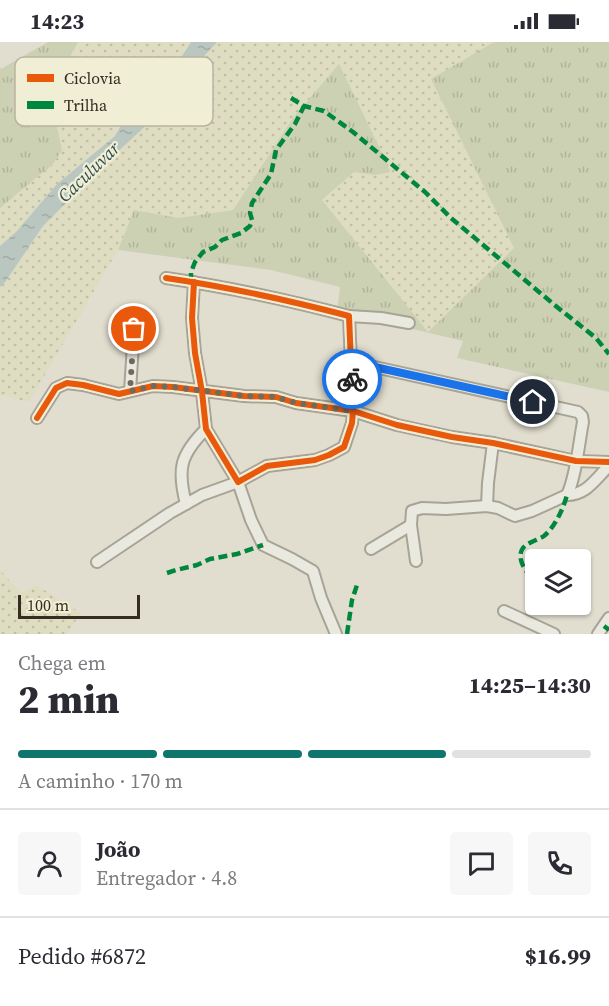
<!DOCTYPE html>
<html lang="pt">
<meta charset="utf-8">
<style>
:root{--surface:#fff;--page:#f7f7f7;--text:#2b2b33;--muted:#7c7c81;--line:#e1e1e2;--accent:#0f766e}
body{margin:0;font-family:"Source Serif 4",serif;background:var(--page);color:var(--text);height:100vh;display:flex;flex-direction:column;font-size:22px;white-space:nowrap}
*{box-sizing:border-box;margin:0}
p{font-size:20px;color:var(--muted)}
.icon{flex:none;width:33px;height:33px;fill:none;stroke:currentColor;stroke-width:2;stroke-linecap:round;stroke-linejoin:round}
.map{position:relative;height:592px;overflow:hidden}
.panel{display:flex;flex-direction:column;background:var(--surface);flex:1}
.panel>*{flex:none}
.tools{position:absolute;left:525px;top:507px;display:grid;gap:12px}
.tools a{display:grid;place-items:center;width:66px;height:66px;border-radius:6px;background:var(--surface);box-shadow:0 2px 4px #0004;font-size:30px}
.scale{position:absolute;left:18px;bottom:15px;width:122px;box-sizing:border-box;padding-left:6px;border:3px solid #342d21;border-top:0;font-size:16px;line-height:21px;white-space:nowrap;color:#342d21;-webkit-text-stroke:4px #f1eed6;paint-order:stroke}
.pin{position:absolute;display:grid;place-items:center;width:51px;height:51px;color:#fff;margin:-26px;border:3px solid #fff;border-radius:50%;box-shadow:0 2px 6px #0007}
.courier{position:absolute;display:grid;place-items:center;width:60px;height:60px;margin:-30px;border:4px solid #1a73e8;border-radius:50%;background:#fff;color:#222;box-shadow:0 2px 8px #0007}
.summary em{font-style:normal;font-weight:800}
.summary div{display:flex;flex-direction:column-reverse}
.summary{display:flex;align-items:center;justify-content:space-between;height:102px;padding:0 18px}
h1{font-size:39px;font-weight:800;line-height:45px}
.bar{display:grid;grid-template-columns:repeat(4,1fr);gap:9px 6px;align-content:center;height:72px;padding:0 18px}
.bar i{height:8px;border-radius:4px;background:var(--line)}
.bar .on{background:var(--accent)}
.bar p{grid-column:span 4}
.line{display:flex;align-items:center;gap:15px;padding:0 18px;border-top:2px solid var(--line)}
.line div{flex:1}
.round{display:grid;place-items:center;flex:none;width:63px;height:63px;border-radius:6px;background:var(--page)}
.status{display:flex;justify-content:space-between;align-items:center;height:42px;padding:0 30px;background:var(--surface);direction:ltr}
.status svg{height:16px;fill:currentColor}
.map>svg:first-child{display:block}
.farmland{fill:url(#farmland-dots)}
.grass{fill:url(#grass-tufts)}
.water{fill:url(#water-ripples)}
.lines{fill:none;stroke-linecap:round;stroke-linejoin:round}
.minor-casing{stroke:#a7a397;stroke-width:14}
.minor{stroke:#eae9df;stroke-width:10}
.quiet{stroke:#00873e;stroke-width:4.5;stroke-dasharray:9 4.5;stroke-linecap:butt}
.cycleway-casing{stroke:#f1eed6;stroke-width:10}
.cycleway{stroke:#e8590c;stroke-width:6}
.done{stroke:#716b5e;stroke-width:6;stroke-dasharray:0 10.8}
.route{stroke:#1a73e8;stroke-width:8}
.labels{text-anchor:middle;stroke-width:4.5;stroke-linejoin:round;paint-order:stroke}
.water-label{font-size:18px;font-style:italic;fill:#324f52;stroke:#f1eed6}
.key{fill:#f1eed6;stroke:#b8b4a0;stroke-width:1.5}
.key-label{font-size:16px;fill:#342d21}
</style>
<div class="status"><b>14:23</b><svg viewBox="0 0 49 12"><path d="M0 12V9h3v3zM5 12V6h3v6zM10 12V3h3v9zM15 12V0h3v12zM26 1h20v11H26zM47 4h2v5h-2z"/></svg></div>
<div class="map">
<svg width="609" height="592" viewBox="0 0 609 592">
<defs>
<pattern id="farmland-dots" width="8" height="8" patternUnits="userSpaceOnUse" patternTransform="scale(1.5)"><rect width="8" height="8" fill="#dfddc1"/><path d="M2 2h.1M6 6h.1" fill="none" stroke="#c0bea6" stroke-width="1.8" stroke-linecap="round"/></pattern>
<pattern id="grass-tufts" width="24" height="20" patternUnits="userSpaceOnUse" patternTransform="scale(1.5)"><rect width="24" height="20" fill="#ccd1b3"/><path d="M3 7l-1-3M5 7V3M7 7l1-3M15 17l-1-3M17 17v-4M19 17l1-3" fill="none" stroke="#b0b49a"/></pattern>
<pattern id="water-ripples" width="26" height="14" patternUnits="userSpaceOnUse" patternTransform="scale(1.5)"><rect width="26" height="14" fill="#b9c7c0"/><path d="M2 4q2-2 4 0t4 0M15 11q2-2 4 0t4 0" fill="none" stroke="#a0aba5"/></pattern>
</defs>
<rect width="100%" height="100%" fill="#e1decf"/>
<g class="farmland">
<path d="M78,0H191L171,31L148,60L124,78L115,94L57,142L16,190L0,204V166L53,122L62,108L50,52Z"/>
<path d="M217,0H494L431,38L514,206L428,291L322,158L354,130L375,133L293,76L233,168L178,176L134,168L118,208L29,360L0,353V245L6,239L43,184L112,115L152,78L187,33Z"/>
<path d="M0,528L21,551L36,543L81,571L67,592H0Z"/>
</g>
<g class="grass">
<path d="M48,0H78L50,52L62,108L53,122L0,166V24L1,27Z"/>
<path d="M494,0H609V350L457,316L463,299L337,269L340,245L271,228L118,208L134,168L178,176L233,168L293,76L339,22L385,117L390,130L375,133L354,130L322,158L428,290L514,206L431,37Z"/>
</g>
<path class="water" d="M191,0H217L187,33L152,78L112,115L43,184L6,239L0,245V204L16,190L57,142L115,94L124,78L148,60L171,31Z"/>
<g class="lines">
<g class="minor-casing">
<g id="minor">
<path d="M166,236C228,245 288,258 349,274L353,369L397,383L452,395L493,401L576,419L609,420"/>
<path d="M349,274L381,276L409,281"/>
<path d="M352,320L578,370L582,374L583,380C579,400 576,435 567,453L532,469L515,474L498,466L487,464L446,467L422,466L412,469L411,483L416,519"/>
<path d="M130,349L134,287"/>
<path d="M37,376L56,346L67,341L83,343L119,352L153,344L173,345L244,354L276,355L296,361L353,369L352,381L344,405L329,413L315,418L267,424L238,440L206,387L202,350L195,311L192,276L194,240"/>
<path d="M567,453C587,453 596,436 609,424"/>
<path d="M186,462C177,427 180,413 206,387"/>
<path d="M487,464L488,441L493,401"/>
<path d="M371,507L411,483"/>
<path d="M97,520L170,471L202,453L238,440L251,478L263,503L292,517L313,529L321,556L336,592"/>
<path d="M504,569L554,592"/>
<path d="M598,592L609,576"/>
</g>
</g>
<use href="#minor" class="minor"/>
<g class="quiet">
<path d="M291,56L304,64L324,69L353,90L425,150L451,176L557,265L596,296L609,312"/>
<path d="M191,240V230L195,220L203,210L215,205L222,198L241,191L250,184L252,178L250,171L252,161L271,132L276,108L295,82L304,64"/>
<path d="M167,531L176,528L197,523L210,517L237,512L263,503"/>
<path d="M531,536C525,528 516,516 523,506C528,500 538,498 544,494C555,485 563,467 567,453"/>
<path d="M604,584L609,588"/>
<path d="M347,592L352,558L357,543"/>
</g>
<g class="cycleway-casing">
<g id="cycleway">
<path d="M166,236C228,245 288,258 349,274L353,369L397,383L452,395L493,401L576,419L609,420"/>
<path d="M37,376L56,346L67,341L83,343L119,352L153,344L173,345L244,354L276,355L296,361L353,369L352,381L344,405L329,413L315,418L267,424L238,440L206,387L202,350L195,311L192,276L194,240"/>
</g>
</g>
<use href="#cycleway" class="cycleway"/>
</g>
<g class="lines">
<path class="done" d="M134,287L130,349L153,344L173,345L244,354L276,355L296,361L353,369L352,337"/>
<path class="route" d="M352,337V320L533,360"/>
</g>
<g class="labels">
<g class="water-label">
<text transform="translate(89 130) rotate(-44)" y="6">Caculuvar</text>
</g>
</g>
<rect x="15" y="15" width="198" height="69" rx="9" class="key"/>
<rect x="27" y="32" width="27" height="8" fill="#e8590c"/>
<rect x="27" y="59" width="27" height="8" fill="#00873e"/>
<g class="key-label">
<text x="64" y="42">Ciclovia</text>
<text x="64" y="69">Trilha</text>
</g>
</svg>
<div class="tools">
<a><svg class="icon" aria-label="layers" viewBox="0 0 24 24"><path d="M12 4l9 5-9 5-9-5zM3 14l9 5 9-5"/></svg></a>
</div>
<div class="scale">100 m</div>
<div class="pin" style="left:134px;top:287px;background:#ea580c"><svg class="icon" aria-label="bag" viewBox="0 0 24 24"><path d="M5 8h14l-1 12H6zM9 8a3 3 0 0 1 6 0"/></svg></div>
<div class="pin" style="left:533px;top:360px;background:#1f2937"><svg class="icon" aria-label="home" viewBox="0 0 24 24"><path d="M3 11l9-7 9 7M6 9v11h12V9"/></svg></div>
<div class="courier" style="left:352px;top:337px"><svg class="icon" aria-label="bike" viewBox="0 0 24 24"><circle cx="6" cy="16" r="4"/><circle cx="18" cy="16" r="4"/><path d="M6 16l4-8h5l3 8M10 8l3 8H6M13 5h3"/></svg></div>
</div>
<section class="panel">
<div class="summary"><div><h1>2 min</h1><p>Chega em</p></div><em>14:25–14:30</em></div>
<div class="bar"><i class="on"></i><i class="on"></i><i class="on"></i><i></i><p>A caminho · 170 m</p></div>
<div class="line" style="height:108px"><a class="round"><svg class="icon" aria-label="person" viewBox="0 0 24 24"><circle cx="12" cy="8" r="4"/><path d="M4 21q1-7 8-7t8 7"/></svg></a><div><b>João</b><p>Entregador · 4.8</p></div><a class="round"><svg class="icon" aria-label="chat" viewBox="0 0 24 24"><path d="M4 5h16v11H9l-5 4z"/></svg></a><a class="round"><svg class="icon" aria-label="phone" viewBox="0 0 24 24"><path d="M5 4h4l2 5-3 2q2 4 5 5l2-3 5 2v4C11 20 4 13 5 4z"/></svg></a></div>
<div class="line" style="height:78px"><div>Pedido #6872</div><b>$16.99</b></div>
</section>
